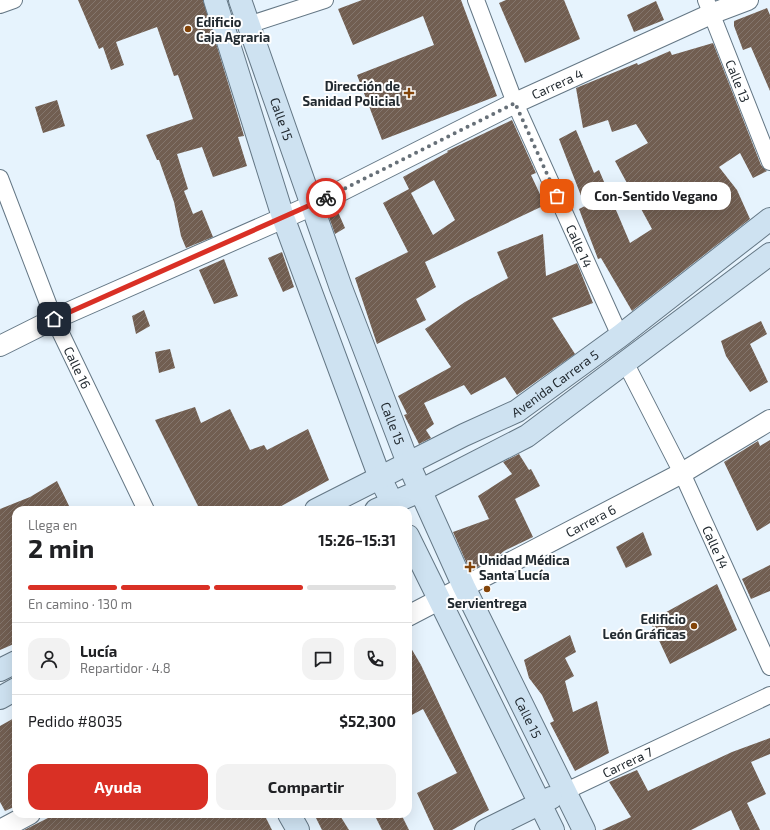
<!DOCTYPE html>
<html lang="es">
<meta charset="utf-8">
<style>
:root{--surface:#fff;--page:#f2f2f2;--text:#202124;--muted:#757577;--line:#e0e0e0;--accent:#d93025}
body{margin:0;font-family:"Exo 2",sans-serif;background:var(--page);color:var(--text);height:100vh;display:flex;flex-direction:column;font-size:15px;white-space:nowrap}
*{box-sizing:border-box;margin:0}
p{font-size:13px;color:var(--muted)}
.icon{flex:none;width:22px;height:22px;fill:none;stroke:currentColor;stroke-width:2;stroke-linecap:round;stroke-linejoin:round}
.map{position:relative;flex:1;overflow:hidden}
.side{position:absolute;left:12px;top:506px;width:400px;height:312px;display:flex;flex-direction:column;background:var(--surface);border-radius:12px;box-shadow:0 4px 16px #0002}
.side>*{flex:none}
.pin{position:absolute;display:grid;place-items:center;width:34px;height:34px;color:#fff;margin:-17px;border-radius:8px;box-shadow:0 2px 6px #0006}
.courier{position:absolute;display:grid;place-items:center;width:40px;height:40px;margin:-20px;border:3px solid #d93025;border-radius:50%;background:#fff;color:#222;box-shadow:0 1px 5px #0007}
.bubble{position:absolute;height:28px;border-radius:12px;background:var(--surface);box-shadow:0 4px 16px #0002;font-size:13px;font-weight:700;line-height:28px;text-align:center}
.summary em{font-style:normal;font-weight:700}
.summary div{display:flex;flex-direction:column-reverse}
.summary{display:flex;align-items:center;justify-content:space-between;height:68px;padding:0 16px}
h1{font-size:26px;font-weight:700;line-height:30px}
.bar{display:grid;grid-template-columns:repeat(4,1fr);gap:6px 4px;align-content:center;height:48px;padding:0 16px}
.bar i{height:5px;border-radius:3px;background:var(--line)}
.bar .selected{background:var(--accent)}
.bar p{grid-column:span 4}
.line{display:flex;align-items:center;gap:10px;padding:0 16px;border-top:1px solid var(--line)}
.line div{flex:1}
.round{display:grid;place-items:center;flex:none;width:42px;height:42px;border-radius:12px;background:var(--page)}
.action{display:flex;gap:8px;margin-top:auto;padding:8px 16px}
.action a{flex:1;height:46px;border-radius:12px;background:var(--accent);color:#fff;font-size:16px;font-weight:700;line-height:46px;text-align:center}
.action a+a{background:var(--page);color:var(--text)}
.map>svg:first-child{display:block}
.building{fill:url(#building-hatch);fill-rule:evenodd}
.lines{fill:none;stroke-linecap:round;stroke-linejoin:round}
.minor-casing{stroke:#647785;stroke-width:18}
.tertiary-casing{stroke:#647785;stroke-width:22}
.secondary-casing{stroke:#647785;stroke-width:24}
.minor{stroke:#fff;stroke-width:16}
.tertiary{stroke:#fff;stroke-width:20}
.secondary{stroke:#cee2f1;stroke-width:22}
.done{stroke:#677078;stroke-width:4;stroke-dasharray:0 7.2}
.route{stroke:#d93025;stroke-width:5}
.poi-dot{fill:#834409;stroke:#fefefe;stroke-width:1.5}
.labels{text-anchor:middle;stroke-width:4;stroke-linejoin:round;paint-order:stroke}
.poi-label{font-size:13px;font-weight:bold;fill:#222a30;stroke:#fefefe;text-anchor:start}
.street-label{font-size:13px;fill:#222a30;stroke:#fefefe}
</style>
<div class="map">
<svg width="770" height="830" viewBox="0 0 770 830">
<defs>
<pattern id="building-hatch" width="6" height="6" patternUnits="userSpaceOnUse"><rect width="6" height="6" fill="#715e51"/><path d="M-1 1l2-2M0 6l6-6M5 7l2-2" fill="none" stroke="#84766d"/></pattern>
</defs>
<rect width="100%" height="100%" fill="#e6f3fd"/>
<g class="building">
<path d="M78,0H203L244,136L238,137L247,166L213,177L202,147L177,154L188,189L184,191L193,214L202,210L213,237L186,248L181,236L174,202L159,160H157L146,135L193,119L178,75L174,76L157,27L116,42L124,65L111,70L103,47L99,49Z"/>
<path d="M362,0H461L497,96L382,140L357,75L434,45L423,16L353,45L338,9Z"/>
<path d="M506,0H564L580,39L525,63L499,3Z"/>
<path d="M656,1L664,20L634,32L627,15Z"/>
<path d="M767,8L770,15V91L751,47L743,50L734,26V21Z"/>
<path d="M713,43L761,165L767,171L753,178L740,153L719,167L737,190L750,219L632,311L601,258L598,259L579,209L585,206L559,139L576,130L594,173L599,170L630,243L652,229L615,161L648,143L636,124L612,132L608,120L583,128L576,88L637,63L638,65L670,51L672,55Z"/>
<path d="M57,100L65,126L43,133L35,107Z"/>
<path d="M512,120L536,173L531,175L545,205L425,262L436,287L416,299L426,320L377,344L355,278L408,252L383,203L409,189L403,177L448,152L447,151ZM434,180L455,220L433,235L411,193Z"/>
<path d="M338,212L345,228L335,234L329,217Z"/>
<path d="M543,234L546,276L577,263L593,303L552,318L575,354L517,395L505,377L471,395L464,385L424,403L434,424L426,430L431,438L419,444L404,415L407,414L398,396L451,367L425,329L465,302L508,278L497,252Z"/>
<path d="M282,252L294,287L283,292L268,258Z"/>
<path d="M224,259L238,296L214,304L199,270Z"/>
<path d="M144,310L150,326L136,334L132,316Z"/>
<path d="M761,321L767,334L750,344L768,382L750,392L726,356L721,341Z"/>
<path d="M170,349L175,368L159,373L155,352Z"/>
<path d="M195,407L201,423L230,409L250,450L264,445L267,450L308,429L329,480L274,510H200L155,420Z"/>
<path d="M770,440V523L757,531L724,462L758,441L760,446Z"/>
<path d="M519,454L529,470L531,469L540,486L515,499L533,537L504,551L497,557L470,571L453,532L489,519L478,496L512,474L503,462Z"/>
<path d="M57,481L71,510H16V643L0,650V509L30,497Z"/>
<path d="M643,532L652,555L626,568L616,547Z"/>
<path d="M770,565V591L751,599L742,579Z"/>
<path d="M717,584L737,630L670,664L650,621Z"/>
<path d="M570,635L576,652L565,658L574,676L565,681L573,712L597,701L609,753L575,771L550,723L554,721L542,695L529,678L524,660Z"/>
<path d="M408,643L421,665L489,810L452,830H434L417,793L457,773L423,709L408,717Z"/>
<path d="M16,717V806L5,811L0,802V726Z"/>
<path d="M770,738V754L751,762L766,794L747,803L760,830H740L731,810L691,830H602L631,817L609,782L637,770L648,791L732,752Z"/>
<path d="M56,814H264L272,830H24Z"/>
<path d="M314,814H339L349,830H322Z"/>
<path d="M374,814H401L409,830H382Z"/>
</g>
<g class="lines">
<g class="minor-casing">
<g id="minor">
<path id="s1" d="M476,0L515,103L620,336"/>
<path id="s2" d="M706,0L770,162"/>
<path d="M0,5L14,0"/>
<path d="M248,25L325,0"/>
<path id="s3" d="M0,178L54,319L146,510"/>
<path id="s4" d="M626,364L682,473L770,667"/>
<path id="s5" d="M564,792L770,695"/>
</g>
</g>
<g class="tertiary-casing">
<g id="tertiary">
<path id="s6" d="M0,346L54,319L313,205L515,103L711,14L748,0"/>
<path id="s7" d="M408,616L682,473L770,420"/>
<path d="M0,830L30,814"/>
</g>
</g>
<g class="secondary-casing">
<g id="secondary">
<path d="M215,0L283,217L380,478L396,510"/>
<path id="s8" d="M240,0L341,288L408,463L464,587L584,830"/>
<path id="s9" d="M316,510L464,435L517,411L620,336L770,219"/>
<path d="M376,510L420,491L527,436L770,254"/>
<path d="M408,536L553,830"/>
<path d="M0,670L16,662"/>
<path d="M0,698L16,689"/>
<path d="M289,814L298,830"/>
<path d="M486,830L551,798"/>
</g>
</g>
<use href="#minor" class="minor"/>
<use href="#tertiary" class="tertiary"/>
<use href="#secondary" class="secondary"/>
</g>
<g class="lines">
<path class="done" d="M326,198L515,103L557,196"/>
<path class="route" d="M54,319L326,198"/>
</g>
<g class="poi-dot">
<circle cx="188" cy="29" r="4"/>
<path d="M407 87h4v4h4v4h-4v4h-4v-4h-4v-4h4z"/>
<path d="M468 561h4v4h4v4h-4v4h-4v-4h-4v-4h4z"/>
<circle cx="487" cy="589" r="4"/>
<circle cx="694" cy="626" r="4"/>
</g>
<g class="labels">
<g class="poi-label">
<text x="196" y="27">Edificio<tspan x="196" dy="15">Caja Agraria</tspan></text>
<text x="400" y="91" text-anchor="end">Dirección de<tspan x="400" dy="15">Sanidad Policial</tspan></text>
<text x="479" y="565">Unidad Médica<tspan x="479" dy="15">Santa Lucía</tspan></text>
<text x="487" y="608" text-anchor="middle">Servientrega</text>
<text x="686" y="624" text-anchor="end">Edificio<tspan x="686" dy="15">León Gráficas</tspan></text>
</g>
<g class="street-label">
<text dy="5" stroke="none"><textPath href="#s2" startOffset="87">Calle 13</textPath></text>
<text dy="5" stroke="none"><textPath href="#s6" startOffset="616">Carrera 4</textPath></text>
<text dy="5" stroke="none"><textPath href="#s8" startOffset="126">Calle 15</textPath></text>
<text dy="5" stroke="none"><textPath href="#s1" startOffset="267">Calle 14</textPath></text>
<text dy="5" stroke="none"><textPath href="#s3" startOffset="205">Calle 16</textPath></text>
<text dy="5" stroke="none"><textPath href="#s9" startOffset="271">Avenida Carrera 5</textPath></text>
<text dy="5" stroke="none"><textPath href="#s8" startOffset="450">Calle 15</textPath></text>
<text dy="5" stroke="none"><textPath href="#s7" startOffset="206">Carrera 6</textPath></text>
<text dy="5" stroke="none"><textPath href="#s4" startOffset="204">Calle 14</textPath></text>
<text dy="5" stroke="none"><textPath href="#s8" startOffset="774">Calle 15</textPath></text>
<text dy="5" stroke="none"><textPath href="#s5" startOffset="70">Carrera 7</textPath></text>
</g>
</g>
</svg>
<div class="pin" style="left:557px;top:196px;background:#ea580c"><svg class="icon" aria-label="bag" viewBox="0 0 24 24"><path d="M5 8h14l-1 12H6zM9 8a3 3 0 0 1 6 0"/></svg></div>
<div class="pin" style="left:54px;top:319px;background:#1f2937"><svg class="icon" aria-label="home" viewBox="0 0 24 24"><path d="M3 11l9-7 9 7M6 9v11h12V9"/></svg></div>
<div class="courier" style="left:326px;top:198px"><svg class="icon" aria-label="bike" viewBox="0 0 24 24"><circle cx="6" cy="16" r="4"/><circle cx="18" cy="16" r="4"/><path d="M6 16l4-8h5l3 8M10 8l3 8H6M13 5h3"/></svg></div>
<div class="bubble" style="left:581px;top:182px;width:150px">Con-Sentido Vegano</div>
<section class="side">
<div class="summary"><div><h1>2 min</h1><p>Llega en</p></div><em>15:26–15:31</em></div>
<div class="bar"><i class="selected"></i><i class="selected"></i><i class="selected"></i><i></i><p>En camino · 130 m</p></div>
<div class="line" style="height:72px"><a class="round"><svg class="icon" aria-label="person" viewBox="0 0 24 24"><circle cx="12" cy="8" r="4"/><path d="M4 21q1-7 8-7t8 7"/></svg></a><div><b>Lucía</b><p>Repartidor · 4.8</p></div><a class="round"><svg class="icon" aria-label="chat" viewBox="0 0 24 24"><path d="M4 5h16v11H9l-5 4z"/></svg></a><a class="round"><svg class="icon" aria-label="phone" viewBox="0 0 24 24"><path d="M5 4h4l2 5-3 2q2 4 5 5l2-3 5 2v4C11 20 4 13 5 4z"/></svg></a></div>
<div class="line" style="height:52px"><div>Pedido #8035</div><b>$52,300</b></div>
<div class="action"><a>Ayuda</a><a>Compartir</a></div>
</section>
</div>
